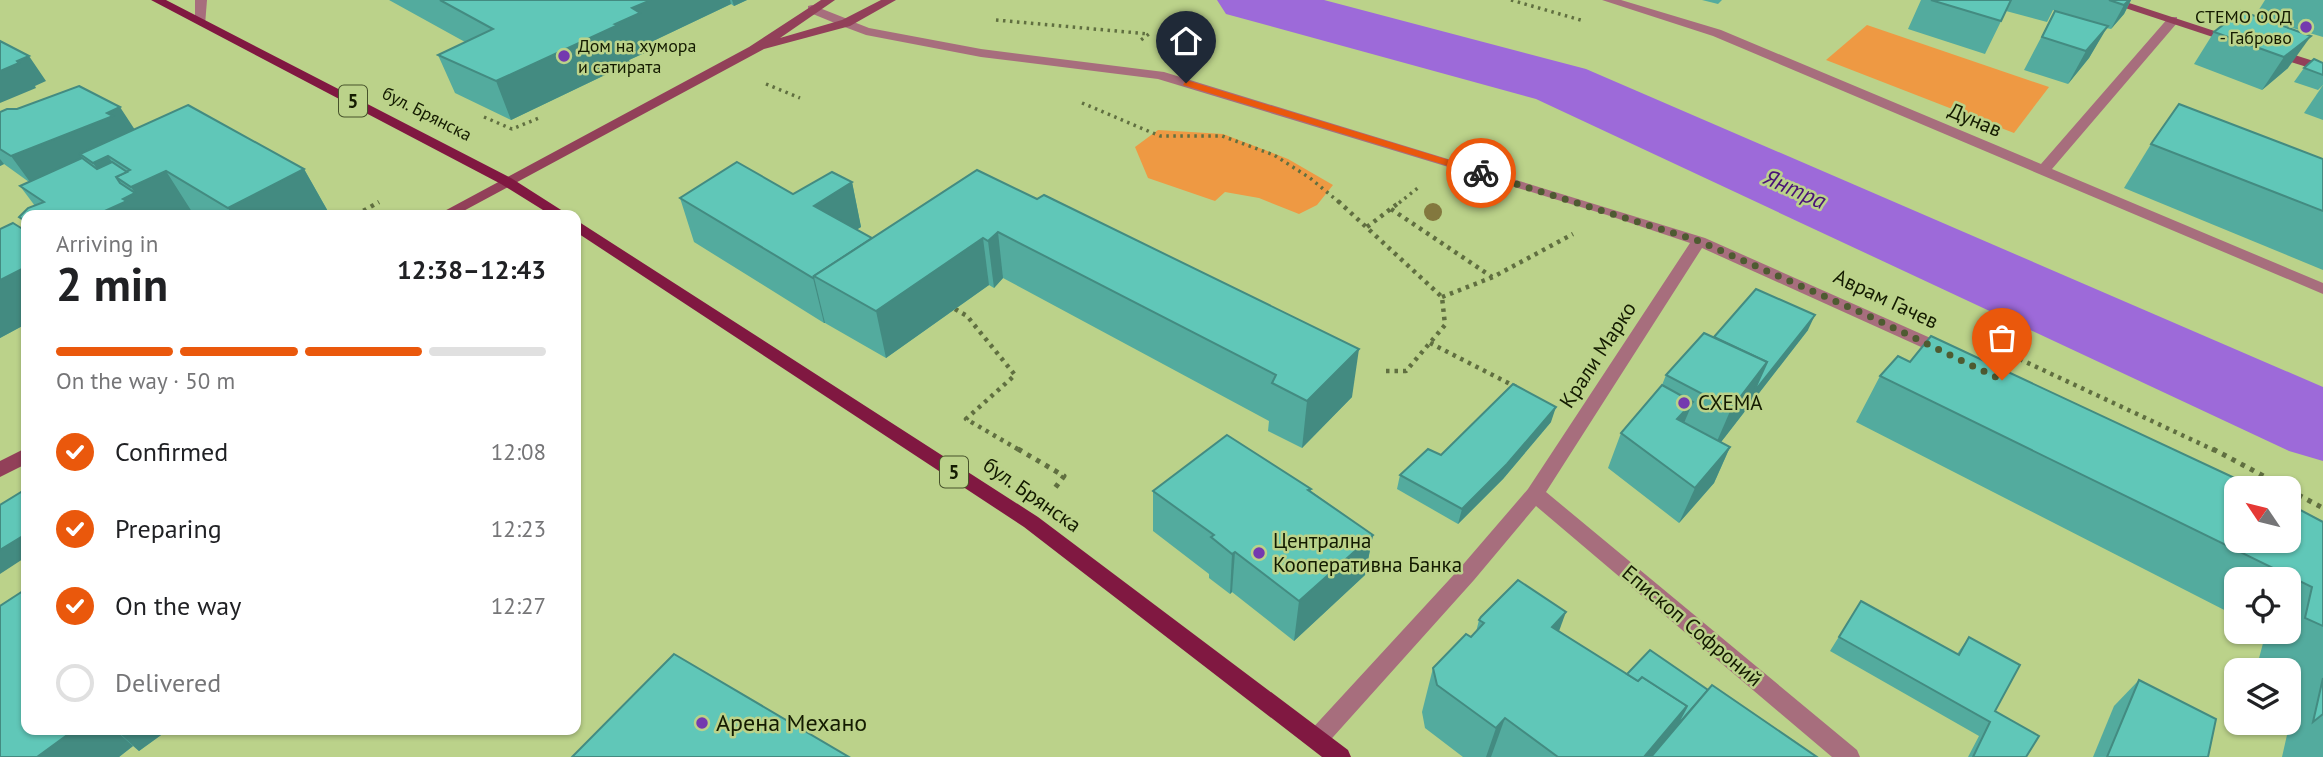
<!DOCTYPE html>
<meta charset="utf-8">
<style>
:root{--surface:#fff;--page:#f2f2f2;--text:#202124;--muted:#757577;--line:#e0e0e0;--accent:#ea580c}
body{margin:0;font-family:"PT Sans",sans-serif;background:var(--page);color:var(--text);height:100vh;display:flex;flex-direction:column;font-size:26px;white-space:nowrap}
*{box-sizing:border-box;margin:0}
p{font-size:23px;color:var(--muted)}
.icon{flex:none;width:38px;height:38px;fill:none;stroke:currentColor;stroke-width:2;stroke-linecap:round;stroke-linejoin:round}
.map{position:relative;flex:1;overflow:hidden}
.sheet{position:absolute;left:21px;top:210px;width:560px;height:525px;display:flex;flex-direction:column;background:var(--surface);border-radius:14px;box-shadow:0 2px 5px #0004}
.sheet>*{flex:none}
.needle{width:46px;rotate:305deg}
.buttons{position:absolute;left:2224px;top:476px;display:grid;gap:14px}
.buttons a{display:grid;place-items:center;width:77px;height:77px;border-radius:14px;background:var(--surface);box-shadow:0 2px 5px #0004;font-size:35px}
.pin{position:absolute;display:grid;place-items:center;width:60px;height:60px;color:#fff;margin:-72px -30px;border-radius:50% 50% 50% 0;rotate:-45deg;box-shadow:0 0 7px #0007}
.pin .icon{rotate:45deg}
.courier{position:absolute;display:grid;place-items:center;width:70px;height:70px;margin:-35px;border:5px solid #ea580c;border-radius:50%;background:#fff;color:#222;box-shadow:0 2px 9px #0007}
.head em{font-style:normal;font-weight:600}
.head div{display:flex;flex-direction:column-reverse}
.head{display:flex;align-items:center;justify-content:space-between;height:119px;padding:0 35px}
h1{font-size:46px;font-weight:600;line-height:52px}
.bar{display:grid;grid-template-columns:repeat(4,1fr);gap:10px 7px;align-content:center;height:84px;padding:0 35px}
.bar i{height:9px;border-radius:5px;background:var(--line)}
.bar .active{background:var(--accent)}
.bar p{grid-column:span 4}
ol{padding:0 35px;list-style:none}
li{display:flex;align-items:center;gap:21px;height:77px}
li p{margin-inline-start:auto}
li .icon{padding:7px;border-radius:50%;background:var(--accent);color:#fff;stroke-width:4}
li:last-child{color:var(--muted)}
li i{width:38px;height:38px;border:4px solid var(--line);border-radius:50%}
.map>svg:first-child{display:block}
.green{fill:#ee9943}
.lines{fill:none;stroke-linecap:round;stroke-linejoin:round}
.river{fill:#9d6ad9;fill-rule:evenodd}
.path-far2{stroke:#606f40;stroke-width:3.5;stroke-dasharray:2.5 4.5;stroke-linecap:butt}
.path-far1{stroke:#606f40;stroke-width:4.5;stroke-dasharray:3.5 5;stroke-linecap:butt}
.path{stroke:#606f40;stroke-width:5;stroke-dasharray:4.5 6;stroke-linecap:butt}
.lane{fill:#a76e7d;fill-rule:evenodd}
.street{fill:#a76e7d;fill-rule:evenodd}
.secondary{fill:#924059;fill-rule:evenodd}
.primary{fill:#801841;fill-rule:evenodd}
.tree{fill:#83783e}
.wall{fill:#53ab9e}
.shaded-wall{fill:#438b81;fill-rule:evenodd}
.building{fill:#60c7b8;stroke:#438b81;stroke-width:2}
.route{fill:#ea580c}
.done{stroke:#4e5b31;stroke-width:7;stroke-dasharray:0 12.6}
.poi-dot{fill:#7439af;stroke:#bbd28a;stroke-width:2.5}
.labels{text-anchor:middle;stroke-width:5;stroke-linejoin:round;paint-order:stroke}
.far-poi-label{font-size:18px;fill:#141b01;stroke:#bbd28a;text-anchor:end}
.far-street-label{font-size:18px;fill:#141b01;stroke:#bbd28a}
.shield{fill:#bbd28a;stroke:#46522a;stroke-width:2}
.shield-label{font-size:19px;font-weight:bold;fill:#141b01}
.street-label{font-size:21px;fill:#141b01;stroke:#bbd28a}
.poi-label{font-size:21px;fill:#141b01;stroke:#bbd28a;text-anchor:start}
.water-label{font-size:23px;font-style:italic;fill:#491277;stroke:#bbd28a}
.near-poi-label{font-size:24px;fill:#141b01;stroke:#bbd28a;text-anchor:start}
</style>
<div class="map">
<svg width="2323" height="757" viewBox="0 0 2323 757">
<rect width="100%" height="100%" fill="#bbd28a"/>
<g class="green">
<path d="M1867,25L2049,87L2014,133L1826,60Z"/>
<path d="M1158,130L1223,134L1288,159L1333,185L1317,205L1299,214L1259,198L1225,192L1215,201L1148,178L1135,147Z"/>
</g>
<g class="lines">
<path class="river" d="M1217,0H1324L1586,69L2323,387V461L2289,451L1536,99L1226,14Z"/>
<g class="path-far2">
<path d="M1511,0L1584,21"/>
<path d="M996,20L1149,34L1141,40"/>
<path d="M766,84L800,98"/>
<path d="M1082,103L1160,136H1222L1274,155L1310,178L1340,203"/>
<path d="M484,117L512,129L539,118"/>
<path d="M1399,203L1419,187"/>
</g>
<g class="path-far1">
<path d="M1338,201L1442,297L1445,325L1406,371H1385"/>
<path d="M1391,209L1492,277"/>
<path d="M356,215L379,202"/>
<path d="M1367,227L1401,201"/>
<path d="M1442,297L1493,277L1573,234"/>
<path d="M955,309L967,316L1015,375L966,419L1021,451"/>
<path d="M1981,341L2216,451"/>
<path d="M1430,343L1516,387"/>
</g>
<g class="path">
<path d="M1018,449L1064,476L1052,492"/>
<path d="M2213,449L2286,488"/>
<path d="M2289,490L2323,508"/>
</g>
<g class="lane">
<path d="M195,0H207L205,25L201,26L195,22Z"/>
<path d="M1602,0H1621L1721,30L2041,164L2169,17H2177V23L2052,169L2323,283V294L1713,36Z"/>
<path d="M846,19L869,28L981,49L1164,72L1705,238L1953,348L1956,352L1953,356H1941L1702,248L1546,492L1857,750L1860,757H1832L1536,506L1474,580L1325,746L1317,749L1309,746L1306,739L1309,732L1460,568L1528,489L1690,243L1607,215L1158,79L981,57L866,35L842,26V20Z"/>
</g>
<path class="street" d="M812,5L850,20L852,23L850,26H842L808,12V6Z"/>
<g class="secondary">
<path d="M821,0H835L780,38L842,20L881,0H896L850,26L764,49L456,215H437L749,47Z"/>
<path d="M2101,0H2120L2242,40L2241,43H2231Z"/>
<path d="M2273,48L2323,64V72L2268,55V49Z"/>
<path d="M26,448V464L0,477V461Z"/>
</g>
<g class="primary">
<path d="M151,0H166L511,178L569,215H551L501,184Z"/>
<path d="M576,220L1038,517L1348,750L1351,757H1322L1024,527L576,232Z"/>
</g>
</g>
<circle class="tree" cx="1433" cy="212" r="9"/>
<g class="wall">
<path d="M389,0H747L734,6L731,4L649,43L651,50L629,60L630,63L511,120L455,93L438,55L465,42Z"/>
<path d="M1702,0H1722L1718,4Z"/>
<path d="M1921,0H2131L2124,14L2111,29L2106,28L2089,58L2068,84L2024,70L2055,11L2053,10L2047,22L2006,11L1985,54L1908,29Z"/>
<path d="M2265,0H2323V37L2269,21L2288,68L2262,90L2194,64L2214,32L2255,16Z"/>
<path d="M2323,63V85L2318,90L2294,82L2304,68Z"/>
<path d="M2323,85V120L2304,113Z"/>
<path d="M0,112L134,129L304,169L330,215H26V324L0,338V229L21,228L26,226L19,217L35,206L20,186L29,182L4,164L0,166Z"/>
<path d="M2151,144L2323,159V270L2124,188Z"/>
<path d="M977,170L1352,397L1302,448L1268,431L1269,421L1003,278L994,288L989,285L886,358L825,323H824L694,242L680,198L793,194L852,182L861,227L856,229L872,238Z"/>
<path d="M1808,330L1721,442L1730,447L1714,483L1679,523L1608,468L1621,433L1662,385L1666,375L1714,337Z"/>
<path d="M1910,362L2323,522V757H2282L2299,682L2289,677V670H2275L2258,662L2266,632H2289V579H2236V616L1856,422L1880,376Z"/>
<path d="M1551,422L1503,479L1458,524L1397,489L1400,475L1441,455Z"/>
<path d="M1311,489V491L1373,535L1365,575L1294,641L1232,592L1230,594L1209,578V574L1153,531V491Z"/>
<path d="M1861,601L1957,654L1969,637L1995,711L2026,757H1968L1979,736L1830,651Z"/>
<path d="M1479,620L1559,631L1627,674L1708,690L1817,757H1463L1425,728L1422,712L1433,668L1471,637L1476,632Z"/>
<path d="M2139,680L2208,757H2093L2114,706Z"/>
<path d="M26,730H168L139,751L133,746L119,757H0Z"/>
</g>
<g class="shaded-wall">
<path d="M651,0H730L731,4L649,43L651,50L629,60L630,63L511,120L496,81L632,8Z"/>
<path d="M732,0H747L734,6Z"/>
<path d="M2129,0H2131L2124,14L2111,29L2124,5Z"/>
<path d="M2108,26L2089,58L2068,84L2086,51Z"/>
<path d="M2311,36L2288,68L2262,90L2284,57Z"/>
<path d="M29,56L46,81L35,86L36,88L0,103V71L17,61Z"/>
<path d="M120,107L137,133L80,154L84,160L30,182L11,156Z"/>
<path d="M108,156L125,181L166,171L194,215H96L121,204L93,163ZM116,177L131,187L135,193L129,196Z"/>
<path d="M0,159L4,164L0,166Z"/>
<path d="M304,169L330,215H232L228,208Z"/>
<path d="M852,182L861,227L824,251L814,206Z"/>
<path d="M998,232L1003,278L994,288L988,241Z"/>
<path d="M983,238L989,285L886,358L876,311Z"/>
<path d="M26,267V324L0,338V280Z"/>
<path d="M814,277L825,323H824L813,278Z"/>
<path d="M1815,315L1808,330L1711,455L1731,409L1767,362Z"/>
<path d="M1359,349L1352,397L1302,448L1307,401Z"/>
<path d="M1693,402L1678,437L1677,419Z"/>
<path d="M1556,407L1551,422L1503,479L1458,524L1462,509Z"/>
<path d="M1730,447L1714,483L1679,523L1695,488Z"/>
<path d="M26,534V557L0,574V550Z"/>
<path d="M1373,535L1365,575L1294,641L1299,601Z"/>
<path d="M1235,552L1232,592L1230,594L1232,554Z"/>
<path d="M1566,612L1550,656L1552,627Z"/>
<path d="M1687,706L1672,735L1658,757H1644Z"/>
<path d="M1505,718L1491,757H1486L1496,728Z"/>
<path d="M74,730H115L133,746L119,757H37Z"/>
<path d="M116,730H168L139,751Z"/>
</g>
<g class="building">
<path d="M440,0H651L632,8L640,13L615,24L618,25L496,81L438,55L493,29Z"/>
<path d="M1931,0H2011L2001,21Z"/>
<path d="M2109,0H2129L2124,5Z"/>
<path d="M2055,11L2108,26L2086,51L2042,37Z"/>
<path d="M2241,11L2311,36L2284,57L2214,32Z"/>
<path d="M0,41L29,56L17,61L19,63L0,71Z"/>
<path d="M2314,59L2323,63V75L2304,68Z"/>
<path d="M79,86L120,107L107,113L113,116L11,156L0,149V112L7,109H17Z"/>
<path d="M2179,104L2323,159V211L2151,144Z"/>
<path d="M188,105L304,169L228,208L166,171L131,187L116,177L130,170L108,156L93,163L80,154Z"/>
<path d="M82,158L97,169L112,162L127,172L116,177L120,183L135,193L123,199L127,201L96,215H26V220L25,221L19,217L28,208L44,202L20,186Z"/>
<path d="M737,162L793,194L832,172L852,182L814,206L872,238L814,276L813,278L680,198Z"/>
<path d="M977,170L1037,199L1044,195L1359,349L1307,401L1272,383L1276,375L998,232L988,241L983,238L876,311L814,276Z"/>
<path d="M13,223L21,228L26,226V267L0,280V229Z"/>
<path d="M1756,289L1815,315L1753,393L1767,362L1714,337Z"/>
<path d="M1704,333L1767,362L1731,409L1666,375Z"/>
<path d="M1931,336L2256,488H2236V541H2289V504L2323,522V626L2305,618L2312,587L1880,376L1898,356L1910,362Z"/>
<path d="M1513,384L1556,407L1507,464L1462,509L1400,475L1428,449L1441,455Z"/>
<path d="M1662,385L1693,402L1677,419L1730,447L1695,488L1621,433Z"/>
<path d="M1227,435L1311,489L1308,490L1373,535L1299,601L1235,552L1232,554L1211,537L1214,535L1153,491Z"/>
<path d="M26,489V534L0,550V505Z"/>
<path d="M1518,580L1566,612L1552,627L1638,681L1642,677L1687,706L1644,757H1558L1505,718L1496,728L1437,685L1433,668L1466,634L1471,637L1484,623L1479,620L1481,617Z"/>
<path d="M26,589V730H74L37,757H0V606Z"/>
<path d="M1861,601L1959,655L1969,637L2020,665L1995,711L2039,736L2026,757H1973L1990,722L1839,637Z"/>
<path d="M1650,650L1708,690L1675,728L1687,706L1642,677L1638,681L1627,674Z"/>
<path d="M674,654L849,757H572Z"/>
<path d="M2323,678V714L2313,722Z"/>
<path d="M2139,680L2216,719L2208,757H2107Z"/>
<path d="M1712,685L1817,757H1651Z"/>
</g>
<path class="route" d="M1186,80L1485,171L1486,173L1478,175L1183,85Z"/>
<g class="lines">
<path class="done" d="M1481,173L1699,241L1869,316L2002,380"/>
</g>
<g class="poi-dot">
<circle cx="2306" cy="27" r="7"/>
<circle cx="564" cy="56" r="7"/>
<circle cx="1684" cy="403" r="7"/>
<circle cx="1259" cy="553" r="7"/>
<circle cx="702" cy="723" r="7"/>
</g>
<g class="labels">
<g class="far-poi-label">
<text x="2292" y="23">СТЕМО ООД<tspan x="2292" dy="21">- Габрово</tspan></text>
<text x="578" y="52" text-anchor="start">Дом на хумора<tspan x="578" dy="21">и сатирата</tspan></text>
</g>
<g class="far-street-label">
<text transform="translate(427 114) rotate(27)" y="6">бул. Брянска</text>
</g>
<g class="shield">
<rect x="339" y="85.5" width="28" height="31" rx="5"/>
<rect x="940" y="456.5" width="28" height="31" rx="5"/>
</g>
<g class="shield-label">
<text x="353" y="108">5</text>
<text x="954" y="479">5</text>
</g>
<g class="street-label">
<text transform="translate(1975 120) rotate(23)" y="7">Дунав</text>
<text transform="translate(1886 299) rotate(25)" y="7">Аврам Гачев</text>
<text transform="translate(1598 355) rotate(-57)" y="7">Крали Марко</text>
<text transform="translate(1032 495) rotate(35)" y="7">бул. Брянска</text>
<text transform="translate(1692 626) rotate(40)" y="7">Епископ Софроний</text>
</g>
<g class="poi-label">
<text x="1698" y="410">СХЕМА</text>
<text x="1273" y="548">Централна<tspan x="1273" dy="24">Кооперативна Банка</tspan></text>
</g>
<g class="water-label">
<text transform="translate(1795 189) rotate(24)" y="8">Янтра</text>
</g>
<g class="near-poi-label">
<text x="716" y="731">Арена Механо</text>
</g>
</g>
</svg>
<div class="buttons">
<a><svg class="needle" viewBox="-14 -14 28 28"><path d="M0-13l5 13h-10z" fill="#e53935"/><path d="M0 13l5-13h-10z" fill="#757577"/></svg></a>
<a><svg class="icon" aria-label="locate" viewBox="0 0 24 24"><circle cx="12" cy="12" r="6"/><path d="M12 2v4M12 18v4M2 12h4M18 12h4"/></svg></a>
<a><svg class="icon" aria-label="layers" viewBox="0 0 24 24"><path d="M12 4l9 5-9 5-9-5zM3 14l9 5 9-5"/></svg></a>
</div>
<div class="pin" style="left:2002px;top:380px;background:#ea580c"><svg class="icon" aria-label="bag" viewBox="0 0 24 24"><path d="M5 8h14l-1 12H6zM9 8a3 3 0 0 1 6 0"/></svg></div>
<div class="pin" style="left:1186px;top:83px;background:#1f2937"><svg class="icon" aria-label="home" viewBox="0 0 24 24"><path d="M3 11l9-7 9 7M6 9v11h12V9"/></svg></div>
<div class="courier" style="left:1481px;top:173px"><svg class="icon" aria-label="bike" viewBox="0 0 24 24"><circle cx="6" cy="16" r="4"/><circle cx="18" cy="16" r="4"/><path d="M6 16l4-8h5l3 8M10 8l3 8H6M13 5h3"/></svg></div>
<section class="sheet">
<div class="head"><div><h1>2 min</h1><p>Arriving in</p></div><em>12:38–12:43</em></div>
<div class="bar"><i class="active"></i><i class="active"></i><i class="active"></i><i></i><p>On the way · 50 m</p></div>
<ol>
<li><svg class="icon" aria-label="check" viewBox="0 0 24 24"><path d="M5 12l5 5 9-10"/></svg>Confirmed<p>12:08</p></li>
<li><svg class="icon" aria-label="check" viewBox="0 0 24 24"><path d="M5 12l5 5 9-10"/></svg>Preparing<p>12:23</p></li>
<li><svg class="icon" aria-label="check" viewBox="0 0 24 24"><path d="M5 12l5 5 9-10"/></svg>On the way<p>12:27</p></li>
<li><i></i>Delivered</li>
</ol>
</section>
</div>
